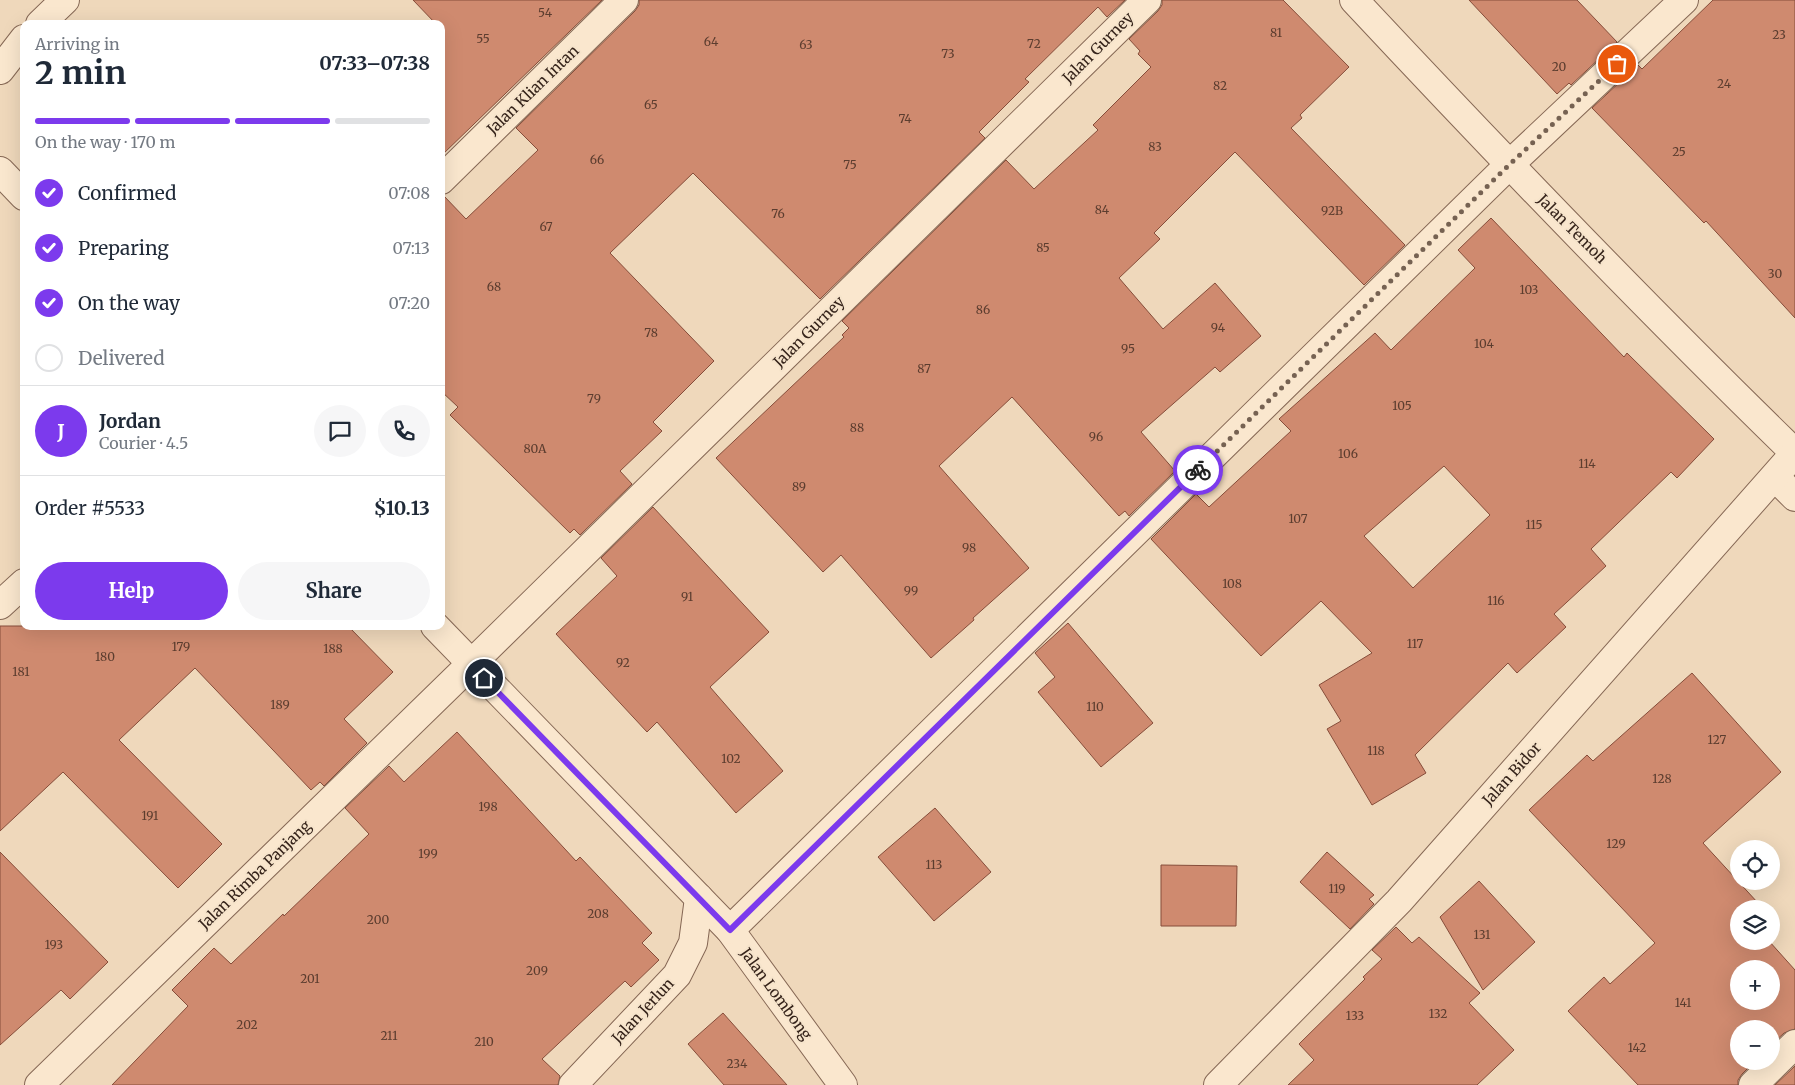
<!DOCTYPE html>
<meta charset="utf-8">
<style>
:root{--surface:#fff;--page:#f6f6f7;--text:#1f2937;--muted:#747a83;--line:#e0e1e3;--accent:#7c3aed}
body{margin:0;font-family:Merriweather,serif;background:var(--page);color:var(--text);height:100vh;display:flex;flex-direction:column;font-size:19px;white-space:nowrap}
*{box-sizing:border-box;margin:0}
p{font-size:16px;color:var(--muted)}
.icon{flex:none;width:28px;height:28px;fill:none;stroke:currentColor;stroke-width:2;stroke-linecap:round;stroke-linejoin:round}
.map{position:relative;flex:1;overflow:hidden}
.side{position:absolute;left:20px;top:20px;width:425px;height:610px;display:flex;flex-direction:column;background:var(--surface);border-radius:10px;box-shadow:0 5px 20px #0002}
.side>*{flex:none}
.fabs{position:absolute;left:1730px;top:840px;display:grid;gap:10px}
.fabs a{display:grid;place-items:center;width:50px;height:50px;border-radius:50%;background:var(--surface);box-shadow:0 5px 20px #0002;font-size:25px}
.pin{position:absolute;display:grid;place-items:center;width:42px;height:42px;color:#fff;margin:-21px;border:2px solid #fff;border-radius:50%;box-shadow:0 1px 5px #0007}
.courier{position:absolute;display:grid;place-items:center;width:50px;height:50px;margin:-25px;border:4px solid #7c3aed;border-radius:50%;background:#fff;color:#222;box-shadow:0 1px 6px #0007}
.summary em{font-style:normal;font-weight:700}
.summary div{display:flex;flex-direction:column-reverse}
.summary{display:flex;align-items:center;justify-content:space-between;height:85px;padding:0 15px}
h1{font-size:32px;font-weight:700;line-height:38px}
.bar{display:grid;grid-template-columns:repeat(4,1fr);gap:8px 5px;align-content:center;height:60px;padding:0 15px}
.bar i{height:6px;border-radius:4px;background:var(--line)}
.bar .selected{background:var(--accent)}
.bar p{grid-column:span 4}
.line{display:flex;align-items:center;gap:12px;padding:0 15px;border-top:1px solid var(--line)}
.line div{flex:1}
.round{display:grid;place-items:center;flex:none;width:52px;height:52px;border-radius:26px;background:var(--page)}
ol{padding:0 15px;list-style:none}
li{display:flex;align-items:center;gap:15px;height:55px}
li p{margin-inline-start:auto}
li .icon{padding:5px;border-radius:50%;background:var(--accent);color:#fff;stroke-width:4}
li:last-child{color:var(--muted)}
li i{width:28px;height:28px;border:2px solid var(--line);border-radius:50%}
.button{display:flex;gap:10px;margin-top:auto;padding:10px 15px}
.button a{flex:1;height:58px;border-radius:30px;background:var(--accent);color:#fff;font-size:20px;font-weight:700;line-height:58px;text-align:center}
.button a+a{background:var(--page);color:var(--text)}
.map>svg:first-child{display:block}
.building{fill:#cf8a6f;stroke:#864d3a;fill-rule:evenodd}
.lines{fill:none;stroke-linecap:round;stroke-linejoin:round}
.minor-casing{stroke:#866855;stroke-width:30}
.minor{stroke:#fae7ce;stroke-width:28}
.done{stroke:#766252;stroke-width:5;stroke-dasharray:0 9}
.route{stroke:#7c3aed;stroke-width:6}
.labels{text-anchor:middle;stroke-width:4;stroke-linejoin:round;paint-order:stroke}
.number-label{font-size:12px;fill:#5c3d2f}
.street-label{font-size:15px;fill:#35231a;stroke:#f6e4cb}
</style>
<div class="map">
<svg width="1795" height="1085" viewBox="0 0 1795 1085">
<rect width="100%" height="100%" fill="#efd8bb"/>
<g class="building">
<path d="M413,0H602L441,156V24H436Z"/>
<path d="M639,0H1125L1107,17L1098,7L1025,79L1029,82L979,132L985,138L820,299L693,173L610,253L714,361L653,422L662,431L620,471L632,484L580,535L574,529L570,533L450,415L458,407L441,391V195H443L466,219L538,150L516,128L635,11L639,5Z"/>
<path d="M1162,0H1283L1349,67L1300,115L1302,118L1291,128L1405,245L1364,285L1235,152L1154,233L1160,239L1119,278L1163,329L1215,283L1261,336L1220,372L1215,367L1141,432L1175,471L1129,516L1125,511L1119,516L1012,397L939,466L1029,568L973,618L974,620L931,658L841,555L823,572L716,458L844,337L842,335L849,328L842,321L1006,160L1034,189L1098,130L1093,125L1151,67L1138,54L1140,51L1129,39L1158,11L1162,5Z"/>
<path d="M1469,0H1577L1617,42L1571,85L1569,83L1557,94Z"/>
<path d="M1713,0H1795V318L1706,221L1704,223L1592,108L1638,65L1642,69Z"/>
<path d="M1491,218L1624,357L1627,353L1714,439L1677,478L1671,472L1591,549L1606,566L1554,614L1566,627L1517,673L1508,663L1415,755L1426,773L1372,805L1327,729L1341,721L1319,685L1372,653L1321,601L1261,656L1151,539L1196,494L1209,507L1291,431L1279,419L1375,333L1391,350L1475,268L1458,250ZM1444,466L1490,515L1413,588L1364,536Z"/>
<path d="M653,507L769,632L710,687L783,771L736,813L657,722L647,732L556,634L617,576L601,558Z"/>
<path d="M1068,623L1153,723L1101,767L1038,692L1055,677L1035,653Z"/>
<path d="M0,626H348L393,672L344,719L367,743L324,786L320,782L311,790L195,668L119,740L222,844L178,888L63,772L0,831Z"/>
<path d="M1692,673L1781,772L1703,843L1758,903L1752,909H1739V941H1769L1795,970V1029L1784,1033L1771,1045V1029H1739V1061H1755L1742,1074L1738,1080V1085H1638L1568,1011L1604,977L1610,984L1655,943L1529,810L1587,755L1593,761ZM1739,969H1771V1001H1739Z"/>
<path d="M457,732L576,861L580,857L652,933L642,943L659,960L631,987L625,981L542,1059L560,1076L558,1085H112L188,1006L172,990L214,948L231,964L283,914L284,916L369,834L345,808L389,766L404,782Z"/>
<path d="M935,808L991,872L934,921L878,857Z"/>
<path d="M0,852L108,962L70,999L61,990L0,1045Z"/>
<path d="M1327,852L1374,895L1369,899L1374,904L1350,929L1300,882Z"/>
<path d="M1161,865L1237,866L1236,926H1161Z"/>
<path d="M1479,881L1535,942L1483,990L1440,917Z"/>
<path d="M1396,927L1412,943L1419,937L1480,993L1469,1003L1514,1050L1477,1085H1288L1314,1060L1299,1044L1365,979L1363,977L1382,959L1372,950Z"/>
<path d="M723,1013L787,1085H724L688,1044Z"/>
<path d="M1795,1066V1085H1775Z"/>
</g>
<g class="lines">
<g class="minor-casing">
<g id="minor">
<path d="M1354,0C1498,154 1644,306 1795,453"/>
<path d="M40,24L65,0"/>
<path d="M0,70L24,39"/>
<path d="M0,171L24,196"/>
<path d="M441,180L624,0"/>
<path d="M1775,477L1795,497"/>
<path d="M0,605L24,583"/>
<path d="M435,626L730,930L843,1085"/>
<path d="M730,930L1509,165L1684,0"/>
<path d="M39,1085L471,664L1147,0"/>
<path d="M573,1085L677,975L693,943L699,898"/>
<path d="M1218,1085L1399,901L1795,453"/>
<path d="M1753,1085L1795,1044"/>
</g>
</g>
<use href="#minor" class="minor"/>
</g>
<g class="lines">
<path class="done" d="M1198,470L1509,165L1617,64"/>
<path class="route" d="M484,678L730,930L1198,470"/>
</g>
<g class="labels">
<g class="number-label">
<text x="545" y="17">54</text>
<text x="1276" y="37">81</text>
<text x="1779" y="39">23</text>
<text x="483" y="43">55</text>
<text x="711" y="46">64</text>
<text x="1034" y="48">72</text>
<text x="806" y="49">63</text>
<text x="948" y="58">73</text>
<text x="1559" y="71">20</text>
<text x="1724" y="88">24</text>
<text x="1220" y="90">82</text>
<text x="651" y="109">65</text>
<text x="905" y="123">74</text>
<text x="1155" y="151">83</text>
<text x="1679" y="156">25</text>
<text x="597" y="164">66</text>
<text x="850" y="169">75</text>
<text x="1102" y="214">84</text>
<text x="1332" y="215">92B</text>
<text x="778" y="218">76</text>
<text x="546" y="231">67</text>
<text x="1043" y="252">85</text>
<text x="1775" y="278">30</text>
<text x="494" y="291">68</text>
<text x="1529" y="294">103</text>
<text x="983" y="314">86</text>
<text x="1218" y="332">94</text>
<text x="651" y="337">78</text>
<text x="1484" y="348">104</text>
<text x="1128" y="353">95</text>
<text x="924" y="373">87</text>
<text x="594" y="403">79</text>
<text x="1402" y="410">105</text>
<text x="857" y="432">88</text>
<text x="1096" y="441">96</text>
<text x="535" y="453">80A</text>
<text x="1348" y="458">106</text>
<text x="1587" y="468">114</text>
<text x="799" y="491">89</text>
<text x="1298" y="523">107</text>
<text x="1534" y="529">115</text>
<text x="969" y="552">98</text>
<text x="1232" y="588">108</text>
<text x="911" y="595">99</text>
<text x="687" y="601">91</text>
<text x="1496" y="605">116</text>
<text x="1415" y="648">117</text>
<text x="181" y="651">179</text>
<text x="333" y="653">188</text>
<text x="105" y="661">180</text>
<text x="623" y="667">92</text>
<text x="21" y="676">181</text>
<text x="280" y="709">189</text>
<text x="1095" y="711">110</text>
<text x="1717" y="744">127</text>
<text x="1376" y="755">118</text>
<text x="731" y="763">102</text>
<text x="1662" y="783">128</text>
<text x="488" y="811">198</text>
<text x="150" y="820">191</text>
<text x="1616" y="848">129</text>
<text x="428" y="858">199</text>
<text x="934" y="869">113</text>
<text x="1337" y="893">119</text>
<text x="598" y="918">208</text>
<text x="378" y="924">200</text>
<text x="1482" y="939">131</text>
<text x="54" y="949">193</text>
<text x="537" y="975">209</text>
<text x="310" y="983">201</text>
<text x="1683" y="1007">141</text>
<text x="1438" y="1018">132</text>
<text x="1355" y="1020">133</text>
<text x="247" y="1029">202</text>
<text x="389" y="1040">211</text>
<text x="484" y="1046">210</text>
<text x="1637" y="1052">142</text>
<text x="737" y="1068">234</text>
</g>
<g class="street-label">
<text transform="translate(1098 48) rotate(-45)" y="5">Jalan Gurney</text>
<text transform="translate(533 90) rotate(-44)" y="5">Jalan Klian Intan</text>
<text transform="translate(1572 229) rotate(45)" y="5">Jalan Temoh</text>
<text transform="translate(809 332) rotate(-45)" y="5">Jalan Gurney</text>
<text transform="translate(1512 774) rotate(-48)" y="5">Jalan Bidor</text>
<text transform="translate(255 875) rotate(-44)" y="5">Jalan Rimba Panjang</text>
<text transform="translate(776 994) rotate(54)" y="5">Jalan Lombong</text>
<text transform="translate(643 1011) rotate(-47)" y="5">Jalan Jerlun</text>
</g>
</g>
</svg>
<div class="fabs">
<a><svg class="icon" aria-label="locate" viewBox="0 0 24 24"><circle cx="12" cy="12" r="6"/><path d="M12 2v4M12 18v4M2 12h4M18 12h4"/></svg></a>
<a><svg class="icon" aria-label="layers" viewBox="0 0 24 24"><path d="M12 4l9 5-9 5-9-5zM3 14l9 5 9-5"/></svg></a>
<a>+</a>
<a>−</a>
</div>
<div class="pin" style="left:1617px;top:64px;background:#ea580c"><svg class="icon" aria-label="bag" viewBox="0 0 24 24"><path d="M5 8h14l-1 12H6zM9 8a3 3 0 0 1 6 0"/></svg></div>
<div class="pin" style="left:484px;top:678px;background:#1f2937"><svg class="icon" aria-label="home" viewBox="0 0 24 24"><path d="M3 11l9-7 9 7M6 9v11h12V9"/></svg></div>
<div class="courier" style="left:1198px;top:470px"><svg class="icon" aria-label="bike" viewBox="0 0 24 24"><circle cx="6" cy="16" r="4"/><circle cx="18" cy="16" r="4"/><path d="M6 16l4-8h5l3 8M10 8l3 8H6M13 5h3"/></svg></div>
<section class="side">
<div class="summary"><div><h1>2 min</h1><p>Arriving in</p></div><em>07:33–07:38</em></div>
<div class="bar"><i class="selected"></i><i class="selected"></i><i class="selected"></i><i></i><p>On the way · 170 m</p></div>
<ol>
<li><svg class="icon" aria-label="check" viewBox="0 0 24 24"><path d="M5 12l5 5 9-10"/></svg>Confirmed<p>07:08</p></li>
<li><svg class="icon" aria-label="check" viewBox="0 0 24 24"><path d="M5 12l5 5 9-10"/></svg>Preparing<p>07:13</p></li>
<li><svg class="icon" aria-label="check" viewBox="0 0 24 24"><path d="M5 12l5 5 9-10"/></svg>On the way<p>07:20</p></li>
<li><i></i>Delivered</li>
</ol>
<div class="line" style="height:90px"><b class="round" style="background:var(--accent);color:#fff">J</b><div><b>Jordan</b><p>Courier · 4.5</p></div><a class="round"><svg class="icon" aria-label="chat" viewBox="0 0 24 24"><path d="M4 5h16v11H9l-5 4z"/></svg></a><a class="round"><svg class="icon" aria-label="phone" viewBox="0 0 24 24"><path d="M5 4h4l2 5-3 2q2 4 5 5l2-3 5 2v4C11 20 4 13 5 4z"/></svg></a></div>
<div class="line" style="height:65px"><div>Order #5533</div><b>$10.13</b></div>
<div class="button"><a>Help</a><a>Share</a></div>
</section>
</div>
